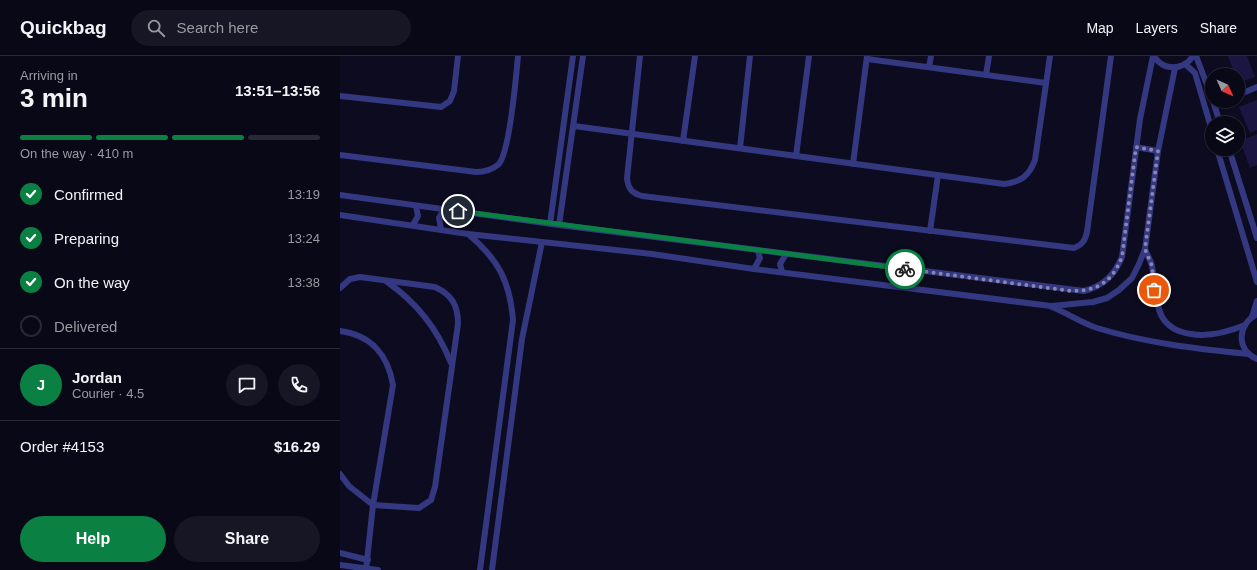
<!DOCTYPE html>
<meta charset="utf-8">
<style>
:root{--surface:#090817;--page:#171624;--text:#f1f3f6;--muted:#999aa1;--line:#292936;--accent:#0b8043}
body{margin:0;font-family:Arial,sans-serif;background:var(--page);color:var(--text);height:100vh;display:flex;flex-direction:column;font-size:15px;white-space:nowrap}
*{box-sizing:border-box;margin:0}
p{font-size:13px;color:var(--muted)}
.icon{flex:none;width:22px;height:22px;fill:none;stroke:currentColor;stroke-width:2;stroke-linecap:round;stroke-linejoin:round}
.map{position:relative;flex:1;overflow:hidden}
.sheet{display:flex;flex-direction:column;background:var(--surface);width:340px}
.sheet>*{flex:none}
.needle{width:26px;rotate:135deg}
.fabs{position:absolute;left:865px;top:12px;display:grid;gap:8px}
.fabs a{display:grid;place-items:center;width:40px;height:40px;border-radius:50%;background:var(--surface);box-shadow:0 1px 3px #0004,0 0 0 1px var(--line);font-size:20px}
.pin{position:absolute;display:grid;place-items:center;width:34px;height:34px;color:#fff;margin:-17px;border:2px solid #fff;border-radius:50%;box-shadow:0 1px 4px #0007}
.courier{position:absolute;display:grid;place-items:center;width:40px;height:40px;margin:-20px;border:3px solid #0b8043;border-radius:50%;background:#fff;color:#222;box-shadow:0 1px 5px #0007}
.head em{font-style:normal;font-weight:600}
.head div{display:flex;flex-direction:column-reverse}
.head{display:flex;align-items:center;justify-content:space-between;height:68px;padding:0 20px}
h1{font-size:26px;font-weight:600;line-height:30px}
.bar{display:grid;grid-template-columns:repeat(4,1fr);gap:6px 4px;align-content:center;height:48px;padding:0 20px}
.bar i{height:5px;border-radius:3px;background:var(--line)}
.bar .selected{background:var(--accent)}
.bar p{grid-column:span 4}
.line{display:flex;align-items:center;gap:10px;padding:0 20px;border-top:1px solid var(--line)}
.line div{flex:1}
.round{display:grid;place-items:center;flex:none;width:42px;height:42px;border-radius:21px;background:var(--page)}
ol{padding:0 20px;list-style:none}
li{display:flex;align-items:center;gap:12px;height:44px}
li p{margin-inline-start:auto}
li .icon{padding:4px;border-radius:50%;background:var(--accent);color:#fff;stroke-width:4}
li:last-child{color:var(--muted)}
li i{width:22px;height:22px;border:2px solid var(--line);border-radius:50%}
.button{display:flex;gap:8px;margin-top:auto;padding:8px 20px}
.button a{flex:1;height:46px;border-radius:24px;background:var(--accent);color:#fff;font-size:16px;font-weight:600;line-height:46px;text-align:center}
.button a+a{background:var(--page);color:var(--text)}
header{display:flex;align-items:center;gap:24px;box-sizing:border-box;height:56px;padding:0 20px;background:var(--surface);border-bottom:1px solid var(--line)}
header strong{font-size:19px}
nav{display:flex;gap:22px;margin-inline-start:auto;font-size:14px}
.search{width:280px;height:36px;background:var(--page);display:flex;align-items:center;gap:10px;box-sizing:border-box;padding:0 14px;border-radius:22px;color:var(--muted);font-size:15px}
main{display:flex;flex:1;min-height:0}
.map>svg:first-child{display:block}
.building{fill:#1a1641}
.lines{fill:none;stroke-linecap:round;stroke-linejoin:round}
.street{stroke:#333881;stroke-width:6}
.done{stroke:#8886b1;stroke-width:4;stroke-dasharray:0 7.2}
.route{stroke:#0b8043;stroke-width:5}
</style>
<header>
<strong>Quickbag</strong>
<div class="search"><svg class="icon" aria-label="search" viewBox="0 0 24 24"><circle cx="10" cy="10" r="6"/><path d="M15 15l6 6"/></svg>Search here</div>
<nav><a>Map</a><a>Layers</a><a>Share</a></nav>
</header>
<main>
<section class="sheet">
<div class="head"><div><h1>3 min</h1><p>Arriving in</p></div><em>13:51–13:56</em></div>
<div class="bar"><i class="selected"></i><i class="selected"></i><i class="selected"></i><i></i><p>On the way · 410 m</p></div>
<ol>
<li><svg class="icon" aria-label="check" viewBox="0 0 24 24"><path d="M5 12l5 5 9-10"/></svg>Confirmed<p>13:19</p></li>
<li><svg class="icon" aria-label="check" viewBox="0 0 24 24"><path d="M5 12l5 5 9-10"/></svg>Preparing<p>13:24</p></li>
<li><svg class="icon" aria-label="check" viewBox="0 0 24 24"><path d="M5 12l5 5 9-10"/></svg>On the way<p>13:38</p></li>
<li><i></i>Delivered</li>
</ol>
<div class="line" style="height:72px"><b class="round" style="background:var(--accent);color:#fff">J</b><div><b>Jordan</b><p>Courier · 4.5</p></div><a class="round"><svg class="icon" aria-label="chat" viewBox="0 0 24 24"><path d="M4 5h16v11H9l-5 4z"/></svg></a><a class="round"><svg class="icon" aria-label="phone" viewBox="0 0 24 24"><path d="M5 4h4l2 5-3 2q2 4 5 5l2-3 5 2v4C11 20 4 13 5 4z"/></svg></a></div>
<div class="line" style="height:52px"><div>Order #4153</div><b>$16.29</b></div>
<div class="button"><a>Help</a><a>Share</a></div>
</section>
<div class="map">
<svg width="917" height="514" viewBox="0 0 917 514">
<rect width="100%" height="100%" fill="#0c0b1f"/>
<g class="building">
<path d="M888,0H907L915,21L898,27V19H895Z"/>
<path d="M917,44V74L910,77L899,51Z"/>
<path d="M917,78V109L910,112L900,85Z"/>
</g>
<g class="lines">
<g class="street">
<path d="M300,0L287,122C288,133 292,137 302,140L734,192C742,189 745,185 747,176L771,0"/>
<path d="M814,0C823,15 843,15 853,0"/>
<path d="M856,0L872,42"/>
<path d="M527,3L706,27"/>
<path d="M845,8L855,17L872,75"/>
<path d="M589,11L591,0"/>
<path d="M646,19L649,0"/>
<path d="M898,39L917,31"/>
<path d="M0,40L101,51L110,45L114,35L118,0"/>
<path d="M873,45L880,67"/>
<path d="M234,70L664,128C681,126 689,120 695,104L710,0"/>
<path d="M343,85L355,0"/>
<path d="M796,91L818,95"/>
<path d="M400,92L410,0"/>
<path d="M877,93L917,226"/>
<path d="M889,93L917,182"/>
<path d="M0,99L136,116C145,116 152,114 159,108C170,95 176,21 178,0"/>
<path d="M456,100L469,0"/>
<path d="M513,108L527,0"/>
<path d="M0,139L219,169L744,235C763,230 774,220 782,201L800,63L813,0"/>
<path d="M0,159L128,178L312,198L414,213L711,250L753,246L767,242L779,234L792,222L799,208L805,193L818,95L835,12"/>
<path d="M210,168L233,0"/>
<path d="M73,169L78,160L76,150"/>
<path d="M219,169L243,0"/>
<path d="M101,173L99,162L104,153"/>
<path d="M590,175L598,119"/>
<path d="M128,178C158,203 170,225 173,264L140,514"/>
<path d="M805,193C807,199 811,205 812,210C818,240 811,272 851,278C868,281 888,276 905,269"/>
<path d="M414,213L420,202L418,195"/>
<path d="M442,216L440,208L446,198"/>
<path d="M46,225C77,247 97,272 111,307"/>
<path d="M0,232L10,223L20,221L95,231C112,239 118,249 118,268L95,431L91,444L79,452L33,449L9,430L0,418"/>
<path d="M712,251C727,257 742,267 757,272C806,287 857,293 909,298"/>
<path d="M917,258C897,269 896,294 917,303"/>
<path d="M912,261L917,245"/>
<path d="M0,275C31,279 48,299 53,329L33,449L26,514"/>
<path d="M0,497L28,504"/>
<path d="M0,509L38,514"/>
<path d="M152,514L182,283L202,186"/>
</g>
</g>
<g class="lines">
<path class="done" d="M565,213L731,235C758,235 772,226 782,201L796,91L818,95L805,193L812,210L814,234"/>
<path class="route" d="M118,155L565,213"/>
</g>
</svg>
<div class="fabs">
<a><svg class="needle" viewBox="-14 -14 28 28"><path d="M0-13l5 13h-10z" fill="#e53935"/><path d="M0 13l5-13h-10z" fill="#999aa1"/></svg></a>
<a><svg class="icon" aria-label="layers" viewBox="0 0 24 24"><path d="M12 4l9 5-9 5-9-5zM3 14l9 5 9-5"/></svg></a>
</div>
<div class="pin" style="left:814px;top:234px;background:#ea580c"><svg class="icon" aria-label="bag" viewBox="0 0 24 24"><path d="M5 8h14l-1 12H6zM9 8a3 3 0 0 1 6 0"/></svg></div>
<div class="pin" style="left:118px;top:155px;background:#1f2937"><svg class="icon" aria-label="home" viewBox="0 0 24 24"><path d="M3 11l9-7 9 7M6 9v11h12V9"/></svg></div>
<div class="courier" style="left:565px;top:213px"><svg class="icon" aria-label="bike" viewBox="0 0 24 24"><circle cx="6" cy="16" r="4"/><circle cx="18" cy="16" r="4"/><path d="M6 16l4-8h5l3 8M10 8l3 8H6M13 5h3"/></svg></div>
</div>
</main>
